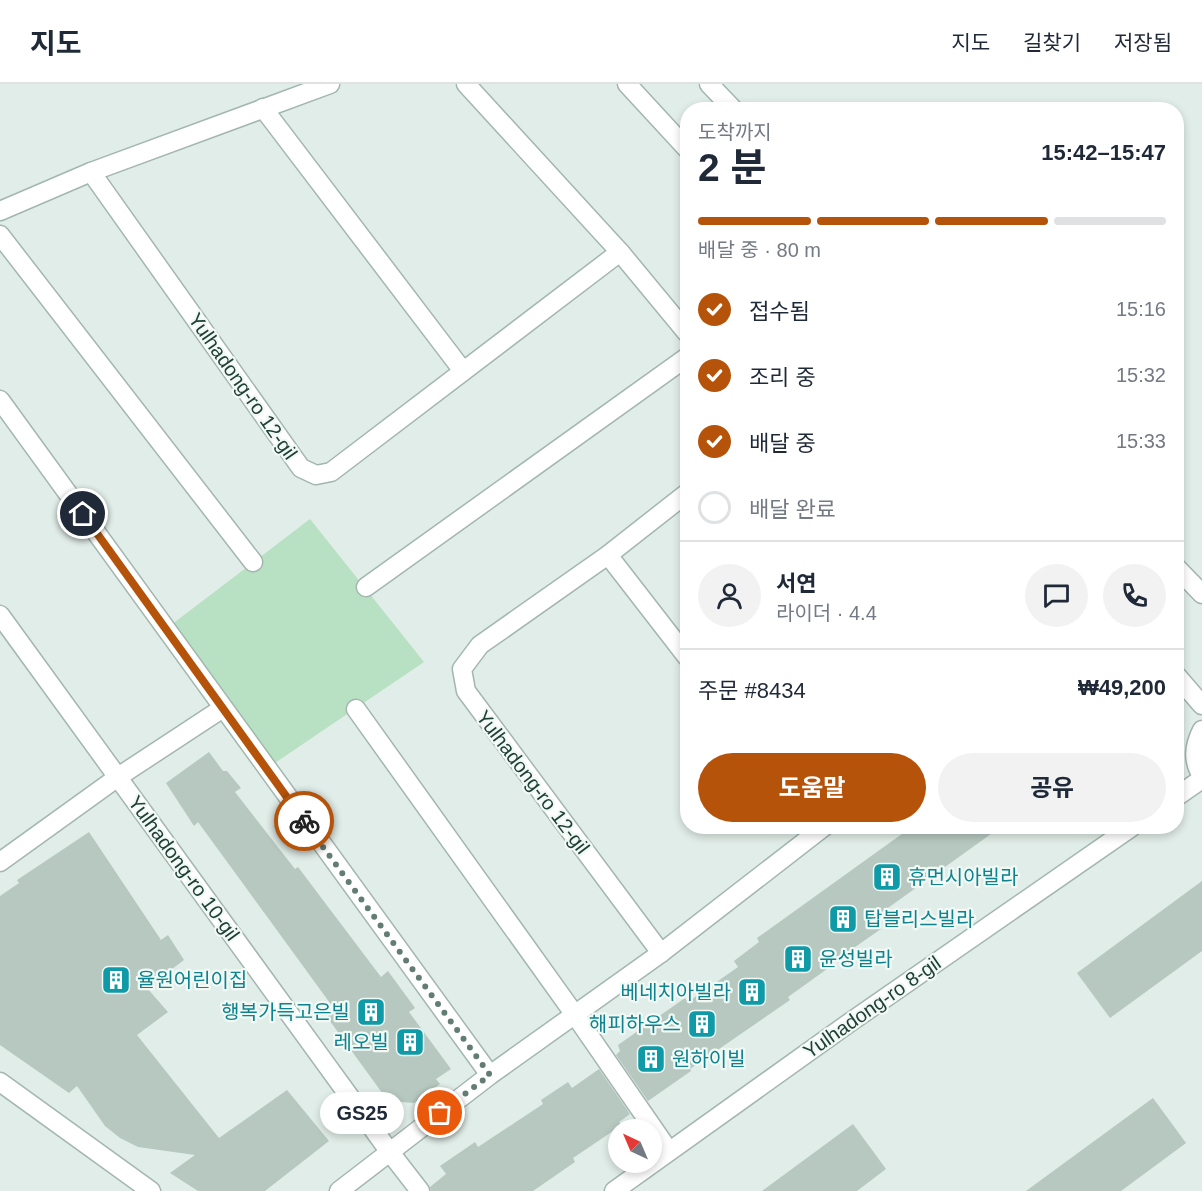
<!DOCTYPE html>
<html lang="ko">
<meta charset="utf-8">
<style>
:root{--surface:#fff;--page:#f2f2f3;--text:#1f2937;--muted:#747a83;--line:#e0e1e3;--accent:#b45309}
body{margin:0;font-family:Arial,"Noto Sans KR",sans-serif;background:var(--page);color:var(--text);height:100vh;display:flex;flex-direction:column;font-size:22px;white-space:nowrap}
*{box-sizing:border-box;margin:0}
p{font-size:20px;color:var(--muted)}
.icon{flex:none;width:33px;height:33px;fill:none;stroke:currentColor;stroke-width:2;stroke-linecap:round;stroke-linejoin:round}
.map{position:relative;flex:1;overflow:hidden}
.drawer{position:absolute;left:680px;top:18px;width:504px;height:732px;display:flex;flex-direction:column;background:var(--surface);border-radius:24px;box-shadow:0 3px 9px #0003}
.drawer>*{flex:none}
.needle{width:39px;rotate:316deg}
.buttons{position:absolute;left:608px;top:1035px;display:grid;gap:12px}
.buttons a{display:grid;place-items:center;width:54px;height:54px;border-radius:50%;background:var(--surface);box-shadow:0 3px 9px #0003;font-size:30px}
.pin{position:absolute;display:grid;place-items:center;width:51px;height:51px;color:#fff;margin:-26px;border:3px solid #fff;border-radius:50%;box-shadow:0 2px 6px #0007}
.courier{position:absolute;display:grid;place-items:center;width:60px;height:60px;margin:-30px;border:4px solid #b45309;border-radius:50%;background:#fff;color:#222;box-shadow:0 2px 8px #0007}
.bubble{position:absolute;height:42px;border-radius:21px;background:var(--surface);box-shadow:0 3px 9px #0003;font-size:20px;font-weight:700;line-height:42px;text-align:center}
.overview em{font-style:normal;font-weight:700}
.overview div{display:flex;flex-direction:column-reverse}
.overview{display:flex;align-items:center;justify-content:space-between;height:102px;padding:0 18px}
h1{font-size:39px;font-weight:700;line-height:45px}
.bar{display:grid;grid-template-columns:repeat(4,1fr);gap:9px 6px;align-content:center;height:72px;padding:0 18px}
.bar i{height:8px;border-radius:4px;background:var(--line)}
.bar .selected{background:var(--accent)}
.bar p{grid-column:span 4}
.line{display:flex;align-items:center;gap:15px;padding:0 18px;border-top:2px solid var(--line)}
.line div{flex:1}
.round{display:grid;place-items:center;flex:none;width:63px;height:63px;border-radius:32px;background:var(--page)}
ol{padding:0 18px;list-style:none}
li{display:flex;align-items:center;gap:18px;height:66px}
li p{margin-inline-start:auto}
li .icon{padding:6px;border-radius:50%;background:var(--accent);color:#fff;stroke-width:4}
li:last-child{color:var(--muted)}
li i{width:33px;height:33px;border:3px solid var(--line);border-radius:50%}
.action{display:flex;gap:12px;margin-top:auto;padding:12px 18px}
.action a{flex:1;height:69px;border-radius:36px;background:var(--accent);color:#fff;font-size:24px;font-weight:700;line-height:69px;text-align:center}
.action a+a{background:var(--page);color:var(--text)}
header{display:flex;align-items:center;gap:36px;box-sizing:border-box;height:84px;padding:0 30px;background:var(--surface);border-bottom:2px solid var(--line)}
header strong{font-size:28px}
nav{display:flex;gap:33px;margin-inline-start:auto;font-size:21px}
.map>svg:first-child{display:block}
.green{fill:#b7e1c2}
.building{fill:#b6c8c0}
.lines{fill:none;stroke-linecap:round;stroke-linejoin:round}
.pedestrian-casing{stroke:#a3b6af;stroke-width:21}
.minor-casing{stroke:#a3b6af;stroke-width:21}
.pedestrian{stroke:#fff;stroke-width:18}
.minor{stroke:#fff;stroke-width:18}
.done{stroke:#637d75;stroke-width:6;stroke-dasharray:0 10.8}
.route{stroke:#b45309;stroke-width:8}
.labels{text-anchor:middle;stroke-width:4.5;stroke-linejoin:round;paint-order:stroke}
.street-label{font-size:20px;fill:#1f4037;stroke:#f2f9f5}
.culture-label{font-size:20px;fill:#0d838f;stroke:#f2f9f5;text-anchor:start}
</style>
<header>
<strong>지도</strong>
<nav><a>지도</a><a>길찾기</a><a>저장됨</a></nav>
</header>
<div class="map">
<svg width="1202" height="1107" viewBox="0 0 1202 1107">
<rect width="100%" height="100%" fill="#e1ede8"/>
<path class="green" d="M310,435L424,578L266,685L167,544Z"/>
<g class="building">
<path d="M209,668L223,687H227L241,704L235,708L295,785L298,783L381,893L388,887L415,924L409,928L451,985L436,995L440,1000L414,1019L388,1017L327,933L335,926L198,738L194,742L166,699Z"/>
<path d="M913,742H1002L874,834L881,845L832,879L834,880L788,913L790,916L690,985L691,987L648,1017L616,971L620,967L618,961L685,914L688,918L738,883L734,877L759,858L757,854Z"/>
<path d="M89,748L161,856L168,851L184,876L147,904L168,928L137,951L219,1054L287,1006L329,1057L265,1107H198L170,1089L195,1071L138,1063L120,1054L105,1042L77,1002L69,1009L0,961V812L19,799L17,796Z"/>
<path d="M1202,797V867L1110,934L1077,889Z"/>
<path d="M599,985L630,1030L619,1038L622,1041L573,1074L575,1078L533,1107H431L430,1103L446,1090L440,1082L475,1058L478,1063L543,1020L541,1016L568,998L572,1004Z"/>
<path d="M1153,1014L1186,1059L1121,1107H1026Z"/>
<path d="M853,1040L886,1085L857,1107H762Z"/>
</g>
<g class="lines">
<g class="pedestrian-casing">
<g id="pedestrian">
<path d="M0,151L253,478"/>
<path d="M366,503L687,273"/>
<path d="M356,625L575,931L669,1067"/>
<path d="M0,778L118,693L223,624"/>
</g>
</g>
<g class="minor-casing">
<g id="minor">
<path d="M466,0L620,168L687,249"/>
<path d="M627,0L687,65"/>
<path d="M709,0L734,26"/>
<path d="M263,24L463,287"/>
<path d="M91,88L301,384L316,391L331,388L620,168"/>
<path d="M0,127L91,88L330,0"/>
<path d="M0,316L490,991"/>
<path d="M608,471L687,573"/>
<path d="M1176,483L1202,510"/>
<path d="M0,531L389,1067L420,1107"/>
<path d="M1176,591L1202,621"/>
<path d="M1202,646C1194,662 1192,676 1202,692"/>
<path d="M1176,713L1202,695"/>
<path d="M661,869L466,607L462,585L480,561L608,471L687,409"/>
<path d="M0,998L151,1107"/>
<path d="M339,1107L490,991L661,869L825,742"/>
<path d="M614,1107L849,939L1133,742"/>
</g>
</g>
<use href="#pedestrian" class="pedestrian"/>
<use href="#minor" class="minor"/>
</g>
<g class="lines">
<path class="done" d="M304,737L490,991L440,1029"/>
<path class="route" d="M83,430L304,737"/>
</g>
<defs>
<g id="building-square" transform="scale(1.5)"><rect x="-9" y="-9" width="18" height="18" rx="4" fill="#0f9aa8" stroke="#f2f9f5"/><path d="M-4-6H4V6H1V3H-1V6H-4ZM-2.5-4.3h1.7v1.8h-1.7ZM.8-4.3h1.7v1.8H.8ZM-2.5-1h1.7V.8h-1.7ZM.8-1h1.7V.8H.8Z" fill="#fff"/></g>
</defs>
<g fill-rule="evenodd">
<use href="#building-square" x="887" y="793"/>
<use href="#building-square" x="843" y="835"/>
<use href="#building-square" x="798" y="875"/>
<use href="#building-square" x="116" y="896"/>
<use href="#building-square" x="752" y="908"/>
<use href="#building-square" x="371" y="928"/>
<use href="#building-square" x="702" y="940"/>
<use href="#building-square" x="410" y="958"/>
<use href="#building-square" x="651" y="975"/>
</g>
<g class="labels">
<g class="street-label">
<text transform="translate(243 302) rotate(55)" y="7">Yulhadong-ro 12-gil</text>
<text transform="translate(533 698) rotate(53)" y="7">Yulhadong-ro 12-gil</text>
<text transform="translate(184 784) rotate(54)" y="7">Yulhadong-ro 10-gil</text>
<text transform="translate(872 923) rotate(-35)" y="7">Yulhadong-ro 8-gil</text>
</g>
<g class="culture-label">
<text x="908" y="800">휴먼시아빌라</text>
<text x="864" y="842">탑블리스빌라</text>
<text x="819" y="882">윤성빌라</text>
<text x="137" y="903">율원어린이집</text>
<text x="731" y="915" text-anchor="end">베네치아빌라</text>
<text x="350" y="935" text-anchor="end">행복가득고은빌</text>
<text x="681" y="947" text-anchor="end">해피하우스</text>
<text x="389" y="965" text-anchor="end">레오빌</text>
<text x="672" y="982">원하이빌</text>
</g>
</g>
</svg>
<div class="buttons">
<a><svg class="needle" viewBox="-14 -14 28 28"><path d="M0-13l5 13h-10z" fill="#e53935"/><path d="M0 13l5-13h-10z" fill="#747a83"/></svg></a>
</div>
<div class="pin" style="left:440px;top:1029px;background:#ea580c"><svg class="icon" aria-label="bag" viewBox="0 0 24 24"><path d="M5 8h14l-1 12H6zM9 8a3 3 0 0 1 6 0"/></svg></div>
<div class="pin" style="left:83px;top:430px;background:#1f2937"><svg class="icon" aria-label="home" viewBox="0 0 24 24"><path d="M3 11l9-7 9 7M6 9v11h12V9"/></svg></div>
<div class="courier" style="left:304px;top:737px"><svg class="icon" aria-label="bike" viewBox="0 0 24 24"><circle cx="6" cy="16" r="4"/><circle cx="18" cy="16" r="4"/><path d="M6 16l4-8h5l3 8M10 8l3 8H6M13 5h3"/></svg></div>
<div class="bubble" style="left:320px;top:1008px;width:84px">GS25</div>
<section class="drawer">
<div class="overview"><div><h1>2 분</h1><p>도착까지</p></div><em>15:42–15:47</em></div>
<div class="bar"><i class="selected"></i><i class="selected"></i><i class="selected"></i><i></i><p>배달 중 · 80 m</p></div>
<ol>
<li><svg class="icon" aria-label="check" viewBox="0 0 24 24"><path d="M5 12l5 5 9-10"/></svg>접수됨<p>15:16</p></li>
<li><svg class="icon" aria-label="check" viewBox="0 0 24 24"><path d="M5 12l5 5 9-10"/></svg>조리 중<p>15:32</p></li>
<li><svg class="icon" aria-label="check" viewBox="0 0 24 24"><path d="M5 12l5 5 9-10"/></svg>배달 중<p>15:33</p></li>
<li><i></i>배달 완료</li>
</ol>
<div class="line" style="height:108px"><a class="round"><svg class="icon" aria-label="person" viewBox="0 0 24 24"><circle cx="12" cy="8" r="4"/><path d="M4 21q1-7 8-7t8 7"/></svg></a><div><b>서연</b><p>라이더 · 4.4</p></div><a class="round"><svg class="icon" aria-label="chat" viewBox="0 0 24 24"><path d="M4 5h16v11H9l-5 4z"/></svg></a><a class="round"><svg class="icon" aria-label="phone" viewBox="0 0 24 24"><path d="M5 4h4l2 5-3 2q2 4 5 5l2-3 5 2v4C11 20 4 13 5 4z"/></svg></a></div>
<div class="line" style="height:78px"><div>주문 #8434</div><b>₩49,200</b></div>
<div class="action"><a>도움말</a><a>공유</a></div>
</section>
</div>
